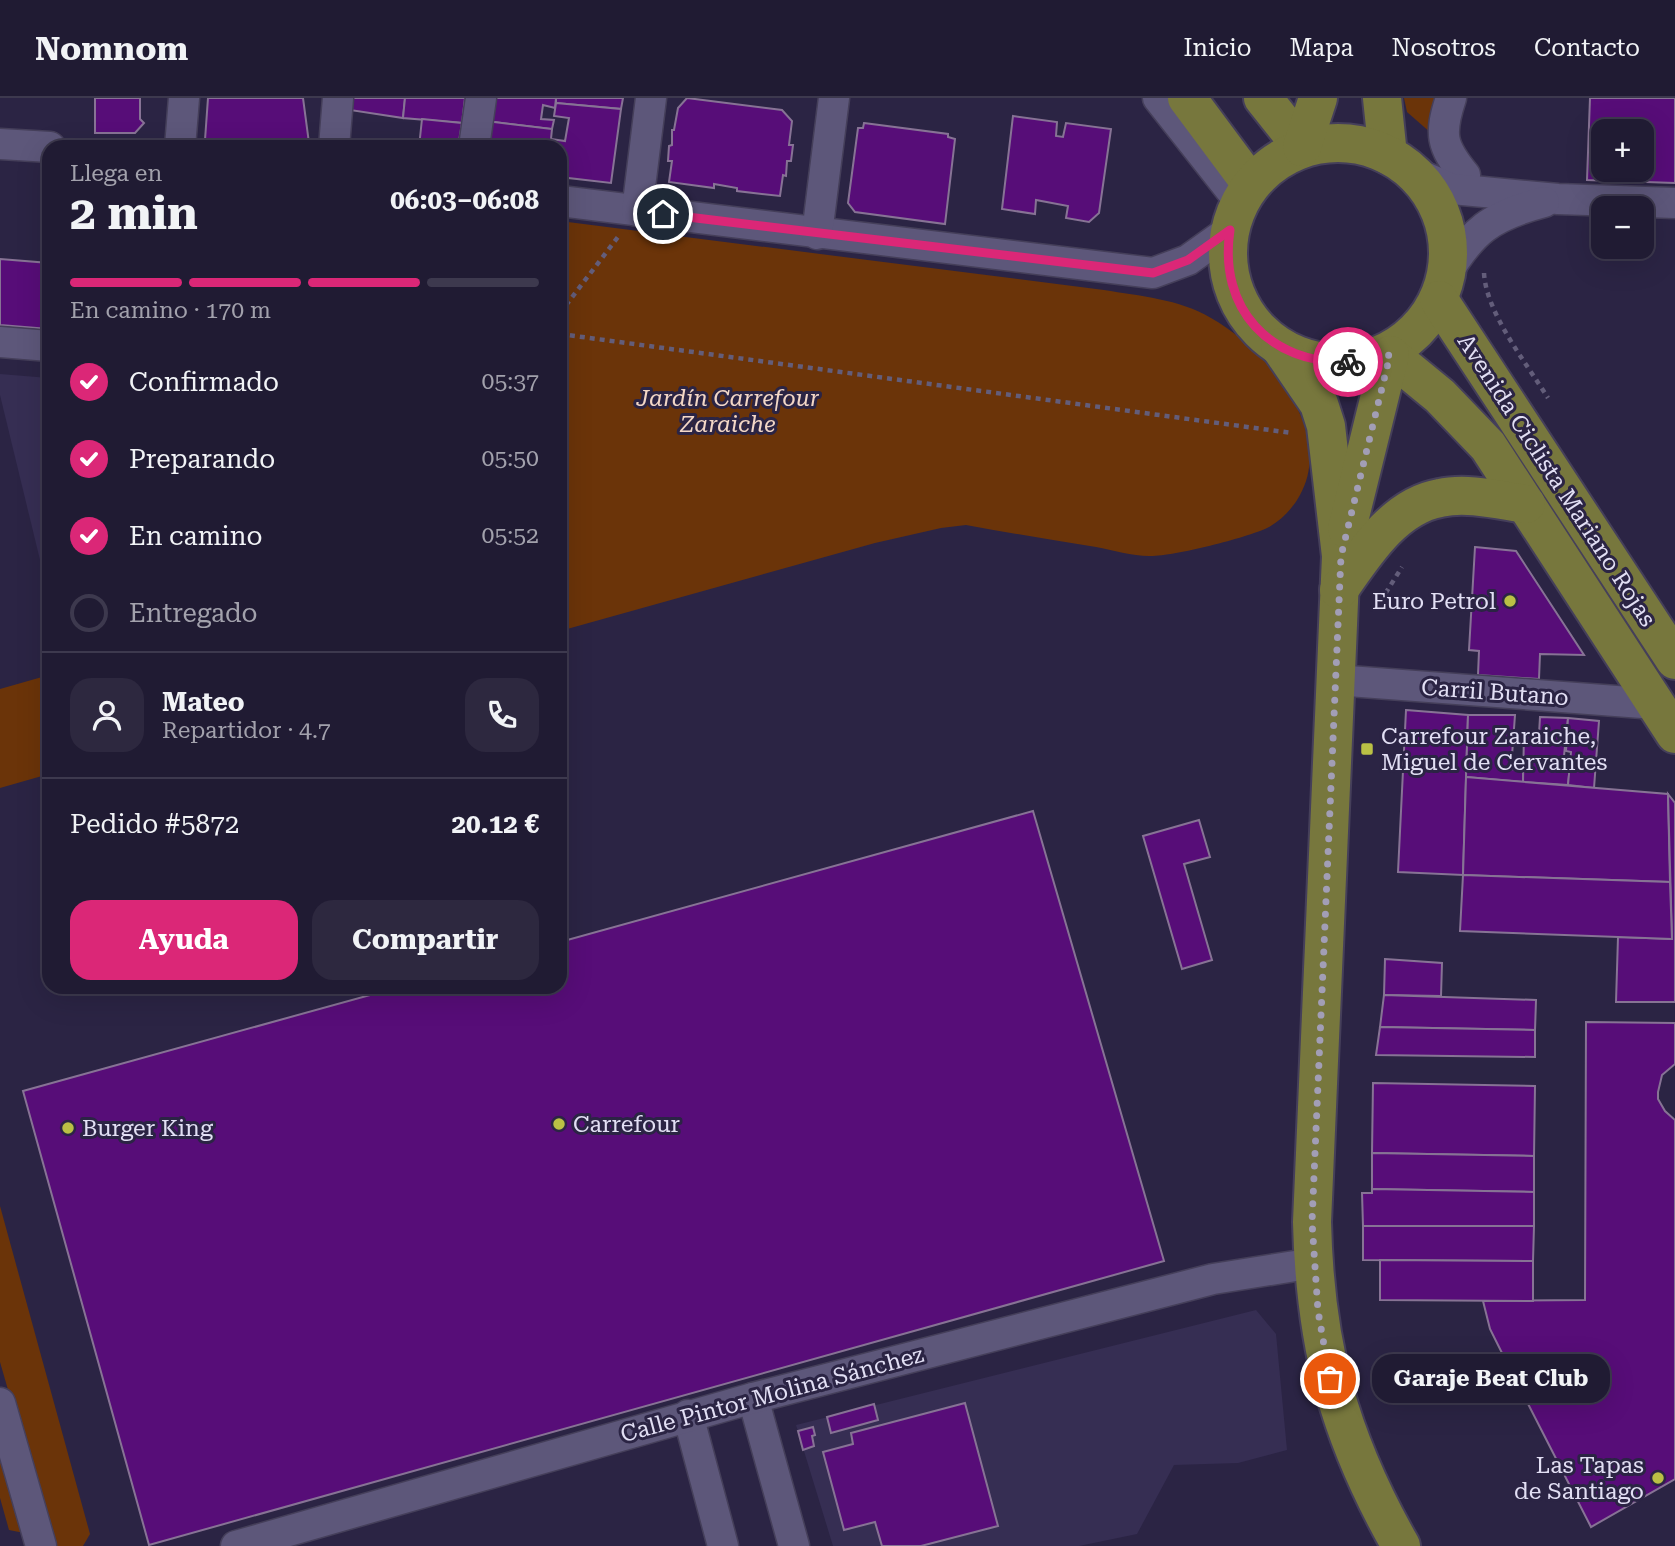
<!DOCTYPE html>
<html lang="es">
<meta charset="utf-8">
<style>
:root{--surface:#201b33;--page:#2d283f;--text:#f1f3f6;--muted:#a2a1ac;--line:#3d394e;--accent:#db2777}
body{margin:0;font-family:"Roboto Serif",serif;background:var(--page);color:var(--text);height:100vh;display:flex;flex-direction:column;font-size:26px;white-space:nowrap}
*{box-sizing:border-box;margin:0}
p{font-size:23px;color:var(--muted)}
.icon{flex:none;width:38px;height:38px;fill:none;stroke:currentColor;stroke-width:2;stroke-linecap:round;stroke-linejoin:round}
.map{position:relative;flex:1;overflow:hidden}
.drawer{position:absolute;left:42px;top:42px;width:525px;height:854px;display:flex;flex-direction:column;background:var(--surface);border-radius:21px;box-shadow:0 7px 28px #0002,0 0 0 2px var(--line)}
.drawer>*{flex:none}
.tools{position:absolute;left:1591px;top:21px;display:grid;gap:14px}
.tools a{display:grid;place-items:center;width:63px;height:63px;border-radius:14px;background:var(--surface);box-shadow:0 7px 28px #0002,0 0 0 2px var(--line);font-size:35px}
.pin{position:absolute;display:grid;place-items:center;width:60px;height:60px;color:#fff;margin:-30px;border:4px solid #fff;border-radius:50%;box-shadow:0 2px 7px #0007}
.courier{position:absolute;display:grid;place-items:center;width:70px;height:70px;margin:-35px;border:5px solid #db2777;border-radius:50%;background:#fff;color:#222;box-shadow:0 2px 9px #0007}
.bubble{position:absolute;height:49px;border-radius:21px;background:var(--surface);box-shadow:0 7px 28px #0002,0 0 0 2px var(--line);font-size:23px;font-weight:700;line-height:49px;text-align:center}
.overview em{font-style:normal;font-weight:700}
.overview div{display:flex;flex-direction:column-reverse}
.overview{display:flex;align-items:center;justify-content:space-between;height:119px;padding:0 28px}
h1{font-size:46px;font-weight:700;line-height:52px}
.bar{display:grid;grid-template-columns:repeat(4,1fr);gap:10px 7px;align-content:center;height:84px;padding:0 28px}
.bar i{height:9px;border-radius:5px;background:var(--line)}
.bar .current{background:var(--accent)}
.bar p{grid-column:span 4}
.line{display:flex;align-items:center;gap:18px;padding:0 28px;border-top:2px solid var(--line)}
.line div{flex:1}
.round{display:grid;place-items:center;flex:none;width:74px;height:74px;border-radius:21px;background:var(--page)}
ol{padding:0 28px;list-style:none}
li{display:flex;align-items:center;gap:21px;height:77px}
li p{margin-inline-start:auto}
li .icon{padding:7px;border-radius:50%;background:var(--accent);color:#fff;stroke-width:4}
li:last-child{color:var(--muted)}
li i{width:38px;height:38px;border:4px solid var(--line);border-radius:50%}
.primary-button{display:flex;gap:14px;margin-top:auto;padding:14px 28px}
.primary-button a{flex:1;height:80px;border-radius:21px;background:var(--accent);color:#fff;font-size:28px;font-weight:700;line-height:80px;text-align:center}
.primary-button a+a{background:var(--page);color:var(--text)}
header{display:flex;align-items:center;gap:42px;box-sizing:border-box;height:98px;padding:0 35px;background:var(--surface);border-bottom:2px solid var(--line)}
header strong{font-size:33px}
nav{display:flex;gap:38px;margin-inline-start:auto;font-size:24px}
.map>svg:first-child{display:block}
.built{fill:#362e53}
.green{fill:#6b3409}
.building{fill:#570d78;stroke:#877395;stroke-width:2;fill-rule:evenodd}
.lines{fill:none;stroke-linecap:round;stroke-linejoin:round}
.minor-casing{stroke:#453f5a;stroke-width:33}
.major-casing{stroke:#453f5a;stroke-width:42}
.path{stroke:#635d7a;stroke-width:4.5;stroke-dasharray:5 5;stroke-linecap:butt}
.minor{stroke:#5d577a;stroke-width:30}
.major{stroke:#77773d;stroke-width:38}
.done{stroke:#a29eb6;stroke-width:7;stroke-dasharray:0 12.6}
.route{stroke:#db2777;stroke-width:9}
.poi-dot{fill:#bac045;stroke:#2b2444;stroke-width:2.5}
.labels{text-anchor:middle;stroke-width:6;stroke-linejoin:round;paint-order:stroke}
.park-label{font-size:23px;font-style:italic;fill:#f3d7c6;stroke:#2b2444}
.street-label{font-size:23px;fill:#e2dff4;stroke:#2b2444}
.poi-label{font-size:23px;fill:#e2dff4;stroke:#2b2444;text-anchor:start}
</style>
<header>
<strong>Nomnom</strong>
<nav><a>Inicio</a><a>Mapa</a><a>Nosotros</a><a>Contacto</a></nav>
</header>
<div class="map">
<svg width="1675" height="1448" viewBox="0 0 1675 1448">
<rect width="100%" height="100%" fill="#2b2444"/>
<g class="built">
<path d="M0,276L49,280V499L0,297Z"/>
<path d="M1256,1212L1276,1236L1287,1352L1238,1365L1174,1367L1137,1436L1079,1448H833L796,1327Z"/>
</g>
<g class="green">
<path d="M1404,0H1442L1431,35L1407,14Z"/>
<path d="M560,123L1104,192C1140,198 1179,201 1211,220C1265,250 1336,332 1300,397C1293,410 1281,423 1267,430C1246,440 1171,459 1149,458C1132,458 1113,452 1096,449C1053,442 1009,435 966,427L941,430L875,445L560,533Z"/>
<path d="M49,577V676L0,690V591Z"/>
<path d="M0,1108L90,1436L83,1448H53L0,1264Z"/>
<path d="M0,1340L24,1435L9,1432L0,1400Z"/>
</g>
<g class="building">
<path d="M95,0H140V21L144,25L135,35H95Z"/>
<path d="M208,0H303L309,45L205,42Z"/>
<path d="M351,0H405L403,20L350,12Z"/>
<path d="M405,0H465L462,25L403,20Z"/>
<path d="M489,0H556L555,10L543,7L541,21L554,22L552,31L486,23Z"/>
<path d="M556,0H623L621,11L556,5Z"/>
<path d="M687,0L782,12L792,23L789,47H793L791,63H787L786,78L783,77L780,98L737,93V90L714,86V90L669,84L672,63H668L669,48L672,47V32H674L678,10Z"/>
<path d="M1590,0H1675V85L1587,82ZM1603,33H1642V72H1603Z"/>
<path d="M556,5L621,11L611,85L560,79V49H480L486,23L552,31L551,41L565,43L569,20L554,18Z"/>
<path d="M1013,18L1057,24L1056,38L1063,39L1066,25L1111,31L1099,115L1089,124L1066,120L1068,108L1036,102L1035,116L1002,111Z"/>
<path d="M422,21L462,25L458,49H419Z"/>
<path d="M864,25L948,36V39L955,41L945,126L855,114L848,105L858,30H863Z"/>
<path d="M0,161L49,165V231L0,227Z"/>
<path d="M1475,449L1516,453L1584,557L1540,556L1539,581L1478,577L1479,553L1469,552Z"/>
<path d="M1406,612L1468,617L1463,777L1398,774Z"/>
<path d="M1468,617H1515L1511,671L1523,672V684L1466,679Z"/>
<path d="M1540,619L1568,620L1563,667H1570L1568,687L1523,684L1524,636H1539Z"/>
<path d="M1568,620L1599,623L1594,690L1568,687L1571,654L1566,653Z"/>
<path d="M1466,679L1668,696L1670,784L1463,777Z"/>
<path d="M1668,696L1675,705V904H1616L1618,839L1672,841Z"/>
<path d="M1033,713L1164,1163L149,1447L23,993L399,889H560V844Z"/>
<path d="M1199,722L1210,759L1184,766L1212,862L1182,871L1143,738Z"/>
<path d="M1463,777L1670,784L1672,841L1460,833Z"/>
<path d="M1385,861L1442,865L1441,898L1384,897Z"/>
<path d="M1384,897L1536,902L1535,932L1380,929Z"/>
<path d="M1586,924L1675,925V966L1662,977L1658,994V1001L1665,1013L1675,1022V1381L1591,1429L1501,1253L1490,1231L1483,1203L1585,1202Z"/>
<path d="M1380,929L1535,932V959L1376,957Z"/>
<path d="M1373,985L1535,988L1534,1058L1372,1055Z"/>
<path d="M1372,1055L1534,1058V1094L1372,1091Z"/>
<path d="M1372,1091L1534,1094V1128H1363L1362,1095H1372Z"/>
<path d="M1363,1128H1534L1533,1163L1363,1162Z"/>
<path d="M1380,1162L1533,1163V1203L1380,1202Z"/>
<path d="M965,1305L998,1428L921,1448H882L875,1424L844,1432L823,1354L853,1346L851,1335Z"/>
<path d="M874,1306L878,1322L831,1335L827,1319Z"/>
<path d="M813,1329L815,1337L812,1338L814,1348L803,1352L798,1333Z"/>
</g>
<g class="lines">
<g class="minor-casing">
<g id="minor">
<path d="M1158,0L1240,104"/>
<path d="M1451,0C1439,36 1441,48 1465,77"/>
<path d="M0,46L50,49"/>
<path d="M180,49L184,0"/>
<path d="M334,49L338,0"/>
<path d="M474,49L481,0"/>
<path d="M1413,74L1452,91L1558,101L1675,105"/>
<path d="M560,103L1153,175L1188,162L1230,132"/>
<path d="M637,113L651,0"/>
<path d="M817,136L834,0"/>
<path d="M1444,180C1472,132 1491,118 1544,104"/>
<path d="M0,244L49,248"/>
<path d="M1335,582L1656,606"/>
<path d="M753,1300L794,1448"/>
<path d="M0,1305L41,1448"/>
<path d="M688,1317L723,1448"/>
<path d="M236,1448L753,1300L1213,1181L1314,1165"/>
</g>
</g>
<g class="major-casing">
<g id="major">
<path d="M1187,0L1251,86"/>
<path d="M1263,0L1302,49"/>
<path d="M1382,0L1388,57"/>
<circle cx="1338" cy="155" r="110"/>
<path d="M1302,49L1318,0"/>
<path d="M1439,202L1675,562"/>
<path d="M1280,249L1319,306L1326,328L1341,458L1312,1124C1315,1249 1339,1339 1401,1448"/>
<path d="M1390,257L1440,298L1488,348L1675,636"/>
<path d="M1347,431L1390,257"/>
<path d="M1339,492C1364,456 1394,408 1440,400C1467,394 1499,402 1526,406"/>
</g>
</g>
<g class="path">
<path d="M1484,175C1486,215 1527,266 1548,300"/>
<path d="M560,215L618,139"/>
<path d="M560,236L1292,335"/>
<path d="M1375,512L1402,469"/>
</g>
<use href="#minor" class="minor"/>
<use href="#major" class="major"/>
</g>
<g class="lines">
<path class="done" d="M1330,1281L1318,1213L1312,1124L1341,458L1390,257L1348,264"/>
<path class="route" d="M663,116L1153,175L1188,162L1230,132C1218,211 1270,266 1348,264"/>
</g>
<g class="poi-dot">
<circle cx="1510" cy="503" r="7"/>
<rect x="1360" y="644" width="14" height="14" rx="3.5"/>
<circle cx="559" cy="1026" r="7"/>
<circle cx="68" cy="1030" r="7"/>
<circle cx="1658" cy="1380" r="7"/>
</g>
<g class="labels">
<g class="park-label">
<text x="728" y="308">Jardín Carrefour<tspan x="728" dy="26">Zaraiche</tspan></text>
</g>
<g class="street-label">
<text transform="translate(1557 382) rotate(57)" y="8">Avenida Ciclista Mariano Rojas</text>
<text transform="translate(1495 594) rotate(4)" y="8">Carril Butano</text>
<text transform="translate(772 1296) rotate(-15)" y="8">Calle Pintor Molina Sánchez</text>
</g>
<g class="poi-label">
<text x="1496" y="511" text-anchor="end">Euro Petrol</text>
<text x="1381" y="646">Carrefour Zaraiche,<tspan x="1381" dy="26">Miguel de Cervantes</tspan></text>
<text x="573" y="1034">Carrefour</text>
<text x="82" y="1038">Burger King</text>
<text x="1644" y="1375" text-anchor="end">Las Tapas<tspan x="1644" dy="26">de Santiago</tspan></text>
</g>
</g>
</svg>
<div class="tools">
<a>+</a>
<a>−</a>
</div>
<div class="pin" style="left:1330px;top:1281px;background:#ea580c"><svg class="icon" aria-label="bag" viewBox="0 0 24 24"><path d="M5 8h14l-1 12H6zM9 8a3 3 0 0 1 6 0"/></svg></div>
<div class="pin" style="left:663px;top:116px;background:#1f2937"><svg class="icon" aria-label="home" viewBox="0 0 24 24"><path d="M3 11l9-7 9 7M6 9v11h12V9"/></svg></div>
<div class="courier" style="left:1348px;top:264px"><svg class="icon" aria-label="bike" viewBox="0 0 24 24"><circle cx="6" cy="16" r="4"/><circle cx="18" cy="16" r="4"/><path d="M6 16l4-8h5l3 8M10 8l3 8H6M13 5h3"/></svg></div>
<div class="bubble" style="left:1372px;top:1256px;width:238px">Garaje Beat Club</div>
<section class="drawer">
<div class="overview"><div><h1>2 min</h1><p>Llega en</p></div><em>06:03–06:08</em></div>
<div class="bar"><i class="current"></i><i class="current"></i><i class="current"></i><i></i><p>En camino · 170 m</p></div>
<ol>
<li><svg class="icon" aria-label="check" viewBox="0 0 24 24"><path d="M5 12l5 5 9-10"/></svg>Confirmado<p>05:37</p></li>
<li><svg class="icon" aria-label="check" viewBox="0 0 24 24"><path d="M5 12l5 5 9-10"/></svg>Preparando<p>05:50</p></li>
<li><svg class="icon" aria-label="check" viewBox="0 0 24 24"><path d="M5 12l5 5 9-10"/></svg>En camino<p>05:52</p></li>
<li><i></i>Entregado</li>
</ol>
<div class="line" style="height:126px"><a class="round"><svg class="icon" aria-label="person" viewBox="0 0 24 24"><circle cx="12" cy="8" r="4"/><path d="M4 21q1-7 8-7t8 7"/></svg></a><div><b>Mateo</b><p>Repartidor · 4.7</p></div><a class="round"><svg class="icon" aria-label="phone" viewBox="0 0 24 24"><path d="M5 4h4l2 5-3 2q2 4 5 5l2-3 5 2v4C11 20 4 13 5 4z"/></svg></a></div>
<div class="line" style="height:91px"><div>Pedido #5872</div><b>20.12 €</b></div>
<div class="primary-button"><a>Ayuda</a><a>Compartir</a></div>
</section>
</div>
